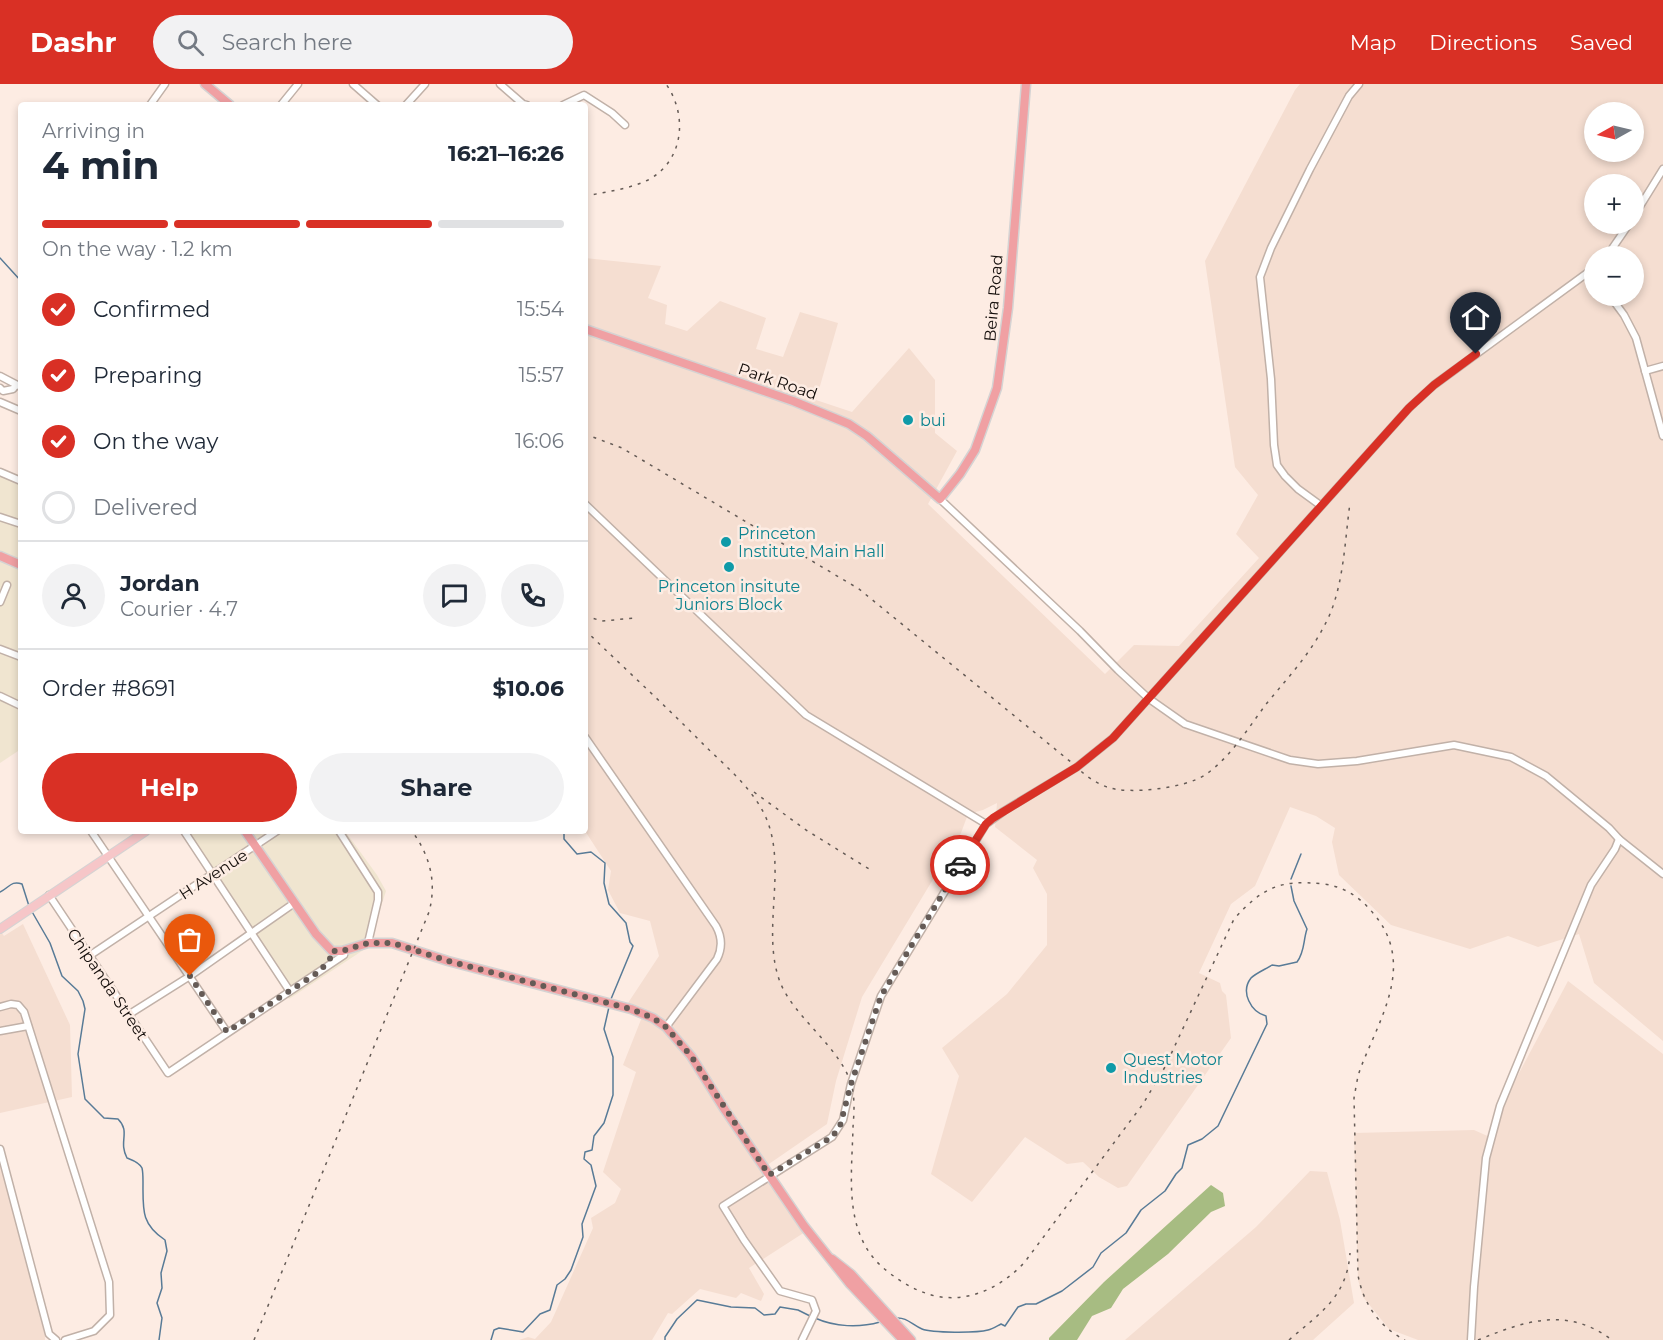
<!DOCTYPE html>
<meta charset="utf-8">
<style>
:root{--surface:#fff;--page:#f2f2f3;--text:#1f2937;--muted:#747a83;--line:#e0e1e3;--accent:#d93025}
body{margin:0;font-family:Montserrat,sans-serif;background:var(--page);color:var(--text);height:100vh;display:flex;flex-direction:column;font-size:22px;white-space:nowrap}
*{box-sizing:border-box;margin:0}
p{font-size:20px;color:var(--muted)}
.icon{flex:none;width:33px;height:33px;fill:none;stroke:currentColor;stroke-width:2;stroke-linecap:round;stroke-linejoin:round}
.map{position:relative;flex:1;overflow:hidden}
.side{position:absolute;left:18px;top:18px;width:570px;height:732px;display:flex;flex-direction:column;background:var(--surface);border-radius:6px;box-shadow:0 3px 9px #0003}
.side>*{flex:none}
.needle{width:39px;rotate:262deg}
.buttons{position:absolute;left:1584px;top:18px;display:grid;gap:12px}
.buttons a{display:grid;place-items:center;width:60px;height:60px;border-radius:50%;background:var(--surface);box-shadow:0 3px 9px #0003;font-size:30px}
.pin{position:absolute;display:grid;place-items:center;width:51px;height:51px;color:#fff;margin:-62px -26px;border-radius:50% 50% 50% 0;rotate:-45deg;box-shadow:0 0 6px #0007}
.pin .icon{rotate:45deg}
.courier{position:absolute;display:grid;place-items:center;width:60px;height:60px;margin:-30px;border:4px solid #d93025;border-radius:50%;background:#fff;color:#222;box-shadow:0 2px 8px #0007}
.summary em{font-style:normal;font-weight:700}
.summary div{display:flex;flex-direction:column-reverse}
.summary{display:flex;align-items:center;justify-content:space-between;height:102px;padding:0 24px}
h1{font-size:39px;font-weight:700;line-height:45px}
.bar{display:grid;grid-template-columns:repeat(4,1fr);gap:9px 6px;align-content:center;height:72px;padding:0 24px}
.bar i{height:8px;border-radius:4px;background:var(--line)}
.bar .active{background:var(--accent)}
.bar p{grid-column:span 4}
.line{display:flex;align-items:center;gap:15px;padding:0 24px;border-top:2px solid var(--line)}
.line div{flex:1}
.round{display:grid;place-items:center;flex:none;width:63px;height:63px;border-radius:32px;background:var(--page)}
ol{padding:0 24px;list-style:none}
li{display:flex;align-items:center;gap:18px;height:66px}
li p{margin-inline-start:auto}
li .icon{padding:6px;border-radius:50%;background:var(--accent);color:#fff;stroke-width:4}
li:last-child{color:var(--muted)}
li i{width:33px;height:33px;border:3px solid var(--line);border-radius:50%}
.action{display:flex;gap:12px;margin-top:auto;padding:12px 24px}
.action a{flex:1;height:69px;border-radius:36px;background:var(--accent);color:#fff;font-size:24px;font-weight:700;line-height:69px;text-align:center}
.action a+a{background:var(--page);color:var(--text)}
header{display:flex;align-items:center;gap:36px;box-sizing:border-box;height:84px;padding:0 30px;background:var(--accent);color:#fff}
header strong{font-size:28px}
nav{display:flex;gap:33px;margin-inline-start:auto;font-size:21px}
.search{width:420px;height:54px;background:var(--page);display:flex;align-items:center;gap:15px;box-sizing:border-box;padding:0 21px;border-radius:33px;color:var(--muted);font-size:22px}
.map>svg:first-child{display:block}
.commercial{fill:#f0e5d0}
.built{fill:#f5ded1;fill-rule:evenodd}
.forest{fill:#a7bc82}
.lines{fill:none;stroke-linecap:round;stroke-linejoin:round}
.stream{stroke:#587b97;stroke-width:1.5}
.minor-casing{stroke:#c1b1a8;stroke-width:9}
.major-casing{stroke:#d5d3d3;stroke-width:10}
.highway-casing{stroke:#d5d3d3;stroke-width:11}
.minor{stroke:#fff;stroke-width:6}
.major{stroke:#f6c6c8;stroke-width:8}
.highway{stroke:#f0a0a3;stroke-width:8}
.rail{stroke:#655b56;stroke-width:1.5;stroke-dasharray:3 6;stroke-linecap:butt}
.done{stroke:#655b56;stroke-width:6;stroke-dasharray:0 10.8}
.route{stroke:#d93025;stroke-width:8}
.culture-dot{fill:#0f9aa8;stroke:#fdece3;stroke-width:2}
.labels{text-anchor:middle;stroke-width:5;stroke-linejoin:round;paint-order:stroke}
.street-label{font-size:16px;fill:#130d0a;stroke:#fdece3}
.culture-label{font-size:16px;fill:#0d838f;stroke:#fdece3;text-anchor:start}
</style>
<header>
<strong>Dashr</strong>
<div class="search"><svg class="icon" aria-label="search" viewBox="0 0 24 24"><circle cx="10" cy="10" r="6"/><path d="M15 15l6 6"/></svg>Search here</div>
<nav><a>Map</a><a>Directions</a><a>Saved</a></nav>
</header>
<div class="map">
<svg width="1663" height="1256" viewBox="0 0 1663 1256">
<rect width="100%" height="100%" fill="#fdece3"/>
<g class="commercial">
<path d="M0,384L21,392V665L0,679Z"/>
<path d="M183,747H345L377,791L386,807L368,863L289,915Z"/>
</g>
<g class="built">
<path d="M1300,0H1663V957L1594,899L1579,850L1538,863L1508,852L1470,865L1391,841L1339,791L1332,758L1335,744L1316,732L1290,723L1255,802L1231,820L1199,889L1220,899L1222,907L1226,911L1231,954L1127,1102L1118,1104L1099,1093L1083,1078L1067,1080L1025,1053L972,1118L931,1090L959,992L942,964L1007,910L1047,861V810L1033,784L1037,776L995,743L997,719L983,726L968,730L961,749L862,913L836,997L827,1040L766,1082L805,1148L749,1184L764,1210L761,1217L741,1209L736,1214L700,1205L672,1230L668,1229L652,1256H519L528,1253L535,1255L551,1238L593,1144L591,1134L615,1119L621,1105L603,1088L636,988L623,981L644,928L628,919L659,872L650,837L620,829L608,806L611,787L585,747V174L661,182L648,214L667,221L665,240L687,247L720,217L766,234L756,265L783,273L800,228L838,239L816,316L852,328L909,264L935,296V349L957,367L928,420L1105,590L1134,561L1179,562L1259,474L1236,450L1258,411L1235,383L1205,177L1295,6ZM1594,28H1634V68H1594ZM1594,100H1634V140H1594ZM1594,172H1634V212H1594Z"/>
<path d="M23,840L70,941L72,1013L0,1029V847L4,852Z"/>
<path d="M1568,897L1663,970V1256H1418L1389,1245L1363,1213L1358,1196L1354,1049L1474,1046L1492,1054L1500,1025Z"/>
<path d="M0,1072L45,1252V1256H0Z"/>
<path d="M1310,1087L1327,1088L1340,1136L1354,1219L1313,1256H1125L1256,1143Z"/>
</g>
<path class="forest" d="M1211,1101L1223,1109L1225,1122L1211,1128L1168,1170L1123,1205L1111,1224L1092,1232L1077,1256H1049V1254L1104,1198Z"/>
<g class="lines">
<g class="stream">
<path d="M0,174L21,197"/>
<path d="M564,747V755L577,770L591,768L605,779L604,799L609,820L626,839L630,858L633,862L611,915"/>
<path d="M1291,795L1301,770"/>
<path d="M0,808C9,804 11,796 22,800L29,822"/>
<path d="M31,826L50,859L62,892L78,907L83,917L85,925L78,970L85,1015L104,1034L118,1035C131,1048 118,1057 127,1074C132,1076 139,1078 142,1084C143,1088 143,1094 143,1098C143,1126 141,1140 165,1156L167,1167L161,1189L162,1204L157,1219L162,1234L159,1256"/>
<path d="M815,1234C835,1243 859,1244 880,1238"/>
<path d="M896,1234C907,1233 912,1241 922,1245C932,1249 977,1249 988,1246C992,1245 997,1242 1001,1240L1005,1242L1018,1223L1026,1220H1036L1062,1207L1093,1183L1101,1169L1126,1149L1141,1126L1165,1107L1176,1090L1182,1084L1188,1061L1202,1055L1218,1042L1267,940L1266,932C1251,928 1240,908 1251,894C1256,889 1266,885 1272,881L1279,882L1297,878C1305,867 1303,857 1307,845L1294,817L1291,802"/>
<path d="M491,1256L494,1246L499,1244L523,1248L540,1230L550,1226L557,1201L565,1195L571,1186L583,1153L582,1140L596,1102L591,1081L584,1075L585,1068L592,1066L594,1052L604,1039L613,1011V973L604,945L609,923"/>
<path d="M665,1256V1253L677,1235L697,1216L731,1223L755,1224L764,1231L775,1230L780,1223L798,1226L810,1232"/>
</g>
<g class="minor-casing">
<g id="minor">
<path d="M353,0L377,21"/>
<path d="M500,0L523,20L527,21"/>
<path d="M150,21L165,0"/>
<path d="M281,21L298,0"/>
<path d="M406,21L425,0"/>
<path d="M563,21L584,11L612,29L625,41"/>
<path d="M1634,132L1663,85"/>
<path d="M1607,172L1629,140"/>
<path d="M1610,212L1624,231L1636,254L1663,352"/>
<path d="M1645,287L1663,282"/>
<path d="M0,292L21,303"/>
<path d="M0,304L3,307L13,305L16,301"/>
<path d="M0,318L21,327"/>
<path d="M0,388L21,397"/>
<path d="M940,415L1080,547L1118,586L1148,614L1185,640L1290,676L1318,680L1357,677L1454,661L1511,673L1546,692L1609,744L1619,755L1663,790"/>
<path d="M585,420L806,631L986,740"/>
<path d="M1320,421L1298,405L1285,392L1277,381L1274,361L1271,295L1260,193L1271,164L1310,85L1349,12L1359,0"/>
<path d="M0,433L21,440"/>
<path d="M0,518L7,501"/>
<path d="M0,565L21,573"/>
<path d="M0,612L21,622"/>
<path d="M585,653L716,842C722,853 723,863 717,875L666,943"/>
<path d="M91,747L227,948"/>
<path d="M184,747L289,906"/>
<path d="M339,747L378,808V816L368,859"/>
<path d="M49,811L168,989L344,871"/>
<path d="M89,872L277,747"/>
<path d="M0,923L11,920L18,921L24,928L109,1198L110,1231L94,1247L65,1256"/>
<path d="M128,931L190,892L290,822"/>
<path d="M0,947L28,942"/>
<path d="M0,1065L49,1250L56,1256"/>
<path d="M802,1256L816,1227L812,1216L780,1207L744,1156L723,1122L832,1053L843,1036L851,1000L881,912L986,740L1004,727L1077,683L1113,654L1409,324L1434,301L1594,184"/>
<path d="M1471,1256L1474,1203L1486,1074L1500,1022L1591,801L1615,765L1619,755"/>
</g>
</g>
<g class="major-casing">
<path id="major" d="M0,845L146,747"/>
</g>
<g class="highway-casing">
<g id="highway">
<path d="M205,0L230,21"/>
<path d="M585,245L793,317L849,340L867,352L940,415L960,390L975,366L997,304L1008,224L1026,0"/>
<path d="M0,472L21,481"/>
<path d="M245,747L316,850L332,867H342L368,859H392L448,877L631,925L653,934L666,943L691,972L725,1026L804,1142L850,1200L903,1256"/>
<path d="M832,1175L851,1190L911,1256"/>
</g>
</g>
<use href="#minor" class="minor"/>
<use href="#major" class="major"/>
<use href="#highway" class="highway"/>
<g class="rail">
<path d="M585,112C606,108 629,105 648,96C684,77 688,31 666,0"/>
<path d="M585,350L622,364L859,505L1077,683C1085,692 1096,699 1107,703C1128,711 1186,704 1205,691C1231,673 1248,644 1267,619C1291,590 1314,566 1330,530C1344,496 1345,455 1350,419"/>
<path d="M585,431H586"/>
<path d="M585,532L602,537L635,534"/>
<path d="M585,546C625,585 667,623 706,663C728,684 755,707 767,736C787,787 761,847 780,898C794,934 842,964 852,1003C855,1016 854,1030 853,1043C852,1093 842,1152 887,1187C902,1199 916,1207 935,1212C970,1219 1001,1203 1024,1179L1143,1020L1165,983L1234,835C1262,804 1280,795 1323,800C1343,802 1360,813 1373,829C1416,879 1381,932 1361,983C1357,993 1356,1004 1354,1014L1358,1191C1363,1219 1379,1243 1405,1256"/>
<path d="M754,708L806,746L869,785"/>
<path d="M254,1256L429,828C437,798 430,772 412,747"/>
<path d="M1289,1256C1320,1229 1347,1213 1350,1169"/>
<path d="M1478,1256C1525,1237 1567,1222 1612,1256"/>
</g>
</g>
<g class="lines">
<path class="done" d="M190,892L227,948L320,887L332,872V867H342L368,859H393L448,877L631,925L653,934L666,943L691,972L769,1091L832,1053L840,1042L851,1000L881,912L960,781"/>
<path class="route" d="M960,781L986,740L993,734L1077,683L1113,654L1409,324L1434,301L1476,270"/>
</g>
<g class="culture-dot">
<circle cx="908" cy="336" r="6"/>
<circle cx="726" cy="458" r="6"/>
<circle cx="729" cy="483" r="6"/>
<circle cx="1111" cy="984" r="6"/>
</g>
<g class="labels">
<g class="street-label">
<text transform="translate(993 214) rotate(-85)" y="6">Beira Road</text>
<text transform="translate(778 297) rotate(19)" y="6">Park Road</text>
<text transform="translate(213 790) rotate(-33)" y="6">H Avenue</text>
<text transform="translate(108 900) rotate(56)" y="6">Chipanda Street</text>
</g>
<g class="culture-label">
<text x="920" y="342">bui</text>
<text x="738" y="455">Princeton<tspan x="738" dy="18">Institute Main Hall</tspan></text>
<text x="729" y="508" text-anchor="middle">Princeton insitute<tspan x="729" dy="18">Juniors Block</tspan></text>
<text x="1123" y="981">Quest Motor<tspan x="1123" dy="18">Industries</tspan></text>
</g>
</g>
</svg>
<div class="buttons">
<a><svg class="needle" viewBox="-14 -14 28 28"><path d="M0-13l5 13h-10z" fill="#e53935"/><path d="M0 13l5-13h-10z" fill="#747a83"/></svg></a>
<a>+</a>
<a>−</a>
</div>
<div class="pin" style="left:190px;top:892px;background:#ea580c"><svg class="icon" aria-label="bag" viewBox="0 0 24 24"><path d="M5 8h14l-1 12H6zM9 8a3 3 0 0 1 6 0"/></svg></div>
<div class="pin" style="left:1476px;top:270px;background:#1f2937"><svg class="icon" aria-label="home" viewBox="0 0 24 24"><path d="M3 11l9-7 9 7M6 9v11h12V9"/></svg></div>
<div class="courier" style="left:960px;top:781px"><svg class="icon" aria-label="car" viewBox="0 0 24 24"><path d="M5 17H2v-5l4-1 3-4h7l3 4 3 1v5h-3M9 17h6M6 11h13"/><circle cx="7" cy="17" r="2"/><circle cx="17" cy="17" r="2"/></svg></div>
<section class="side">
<div class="summary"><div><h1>4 min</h1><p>Arriving in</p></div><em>16:21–16:26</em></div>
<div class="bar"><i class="active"></i><i class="active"></i><i class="active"></i><i></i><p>On the way · 1.2 km</p></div>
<ol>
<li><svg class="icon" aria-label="check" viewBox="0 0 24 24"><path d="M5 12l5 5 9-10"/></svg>Confirmed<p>15:54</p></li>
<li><svg class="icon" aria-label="check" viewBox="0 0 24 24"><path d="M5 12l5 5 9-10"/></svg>Preparing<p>15:57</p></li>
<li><svg class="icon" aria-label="check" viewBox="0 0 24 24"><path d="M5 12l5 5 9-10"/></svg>On the way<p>16:06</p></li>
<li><i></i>Delivered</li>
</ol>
<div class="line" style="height:108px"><a class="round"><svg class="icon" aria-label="person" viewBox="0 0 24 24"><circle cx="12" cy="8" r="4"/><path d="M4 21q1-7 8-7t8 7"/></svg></a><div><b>Jordan</b><p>Courier · 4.7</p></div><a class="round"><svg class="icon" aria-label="chat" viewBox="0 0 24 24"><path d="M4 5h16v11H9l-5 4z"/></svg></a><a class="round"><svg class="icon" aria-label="phone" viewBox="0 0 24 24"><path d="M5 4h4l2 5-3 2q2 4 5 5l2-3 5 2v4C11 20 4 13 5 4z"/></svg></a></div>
<div class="line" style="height:78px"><div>Order #8691</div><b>$10.06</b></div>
<div class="action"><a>Help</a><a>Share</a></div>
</section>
</div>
